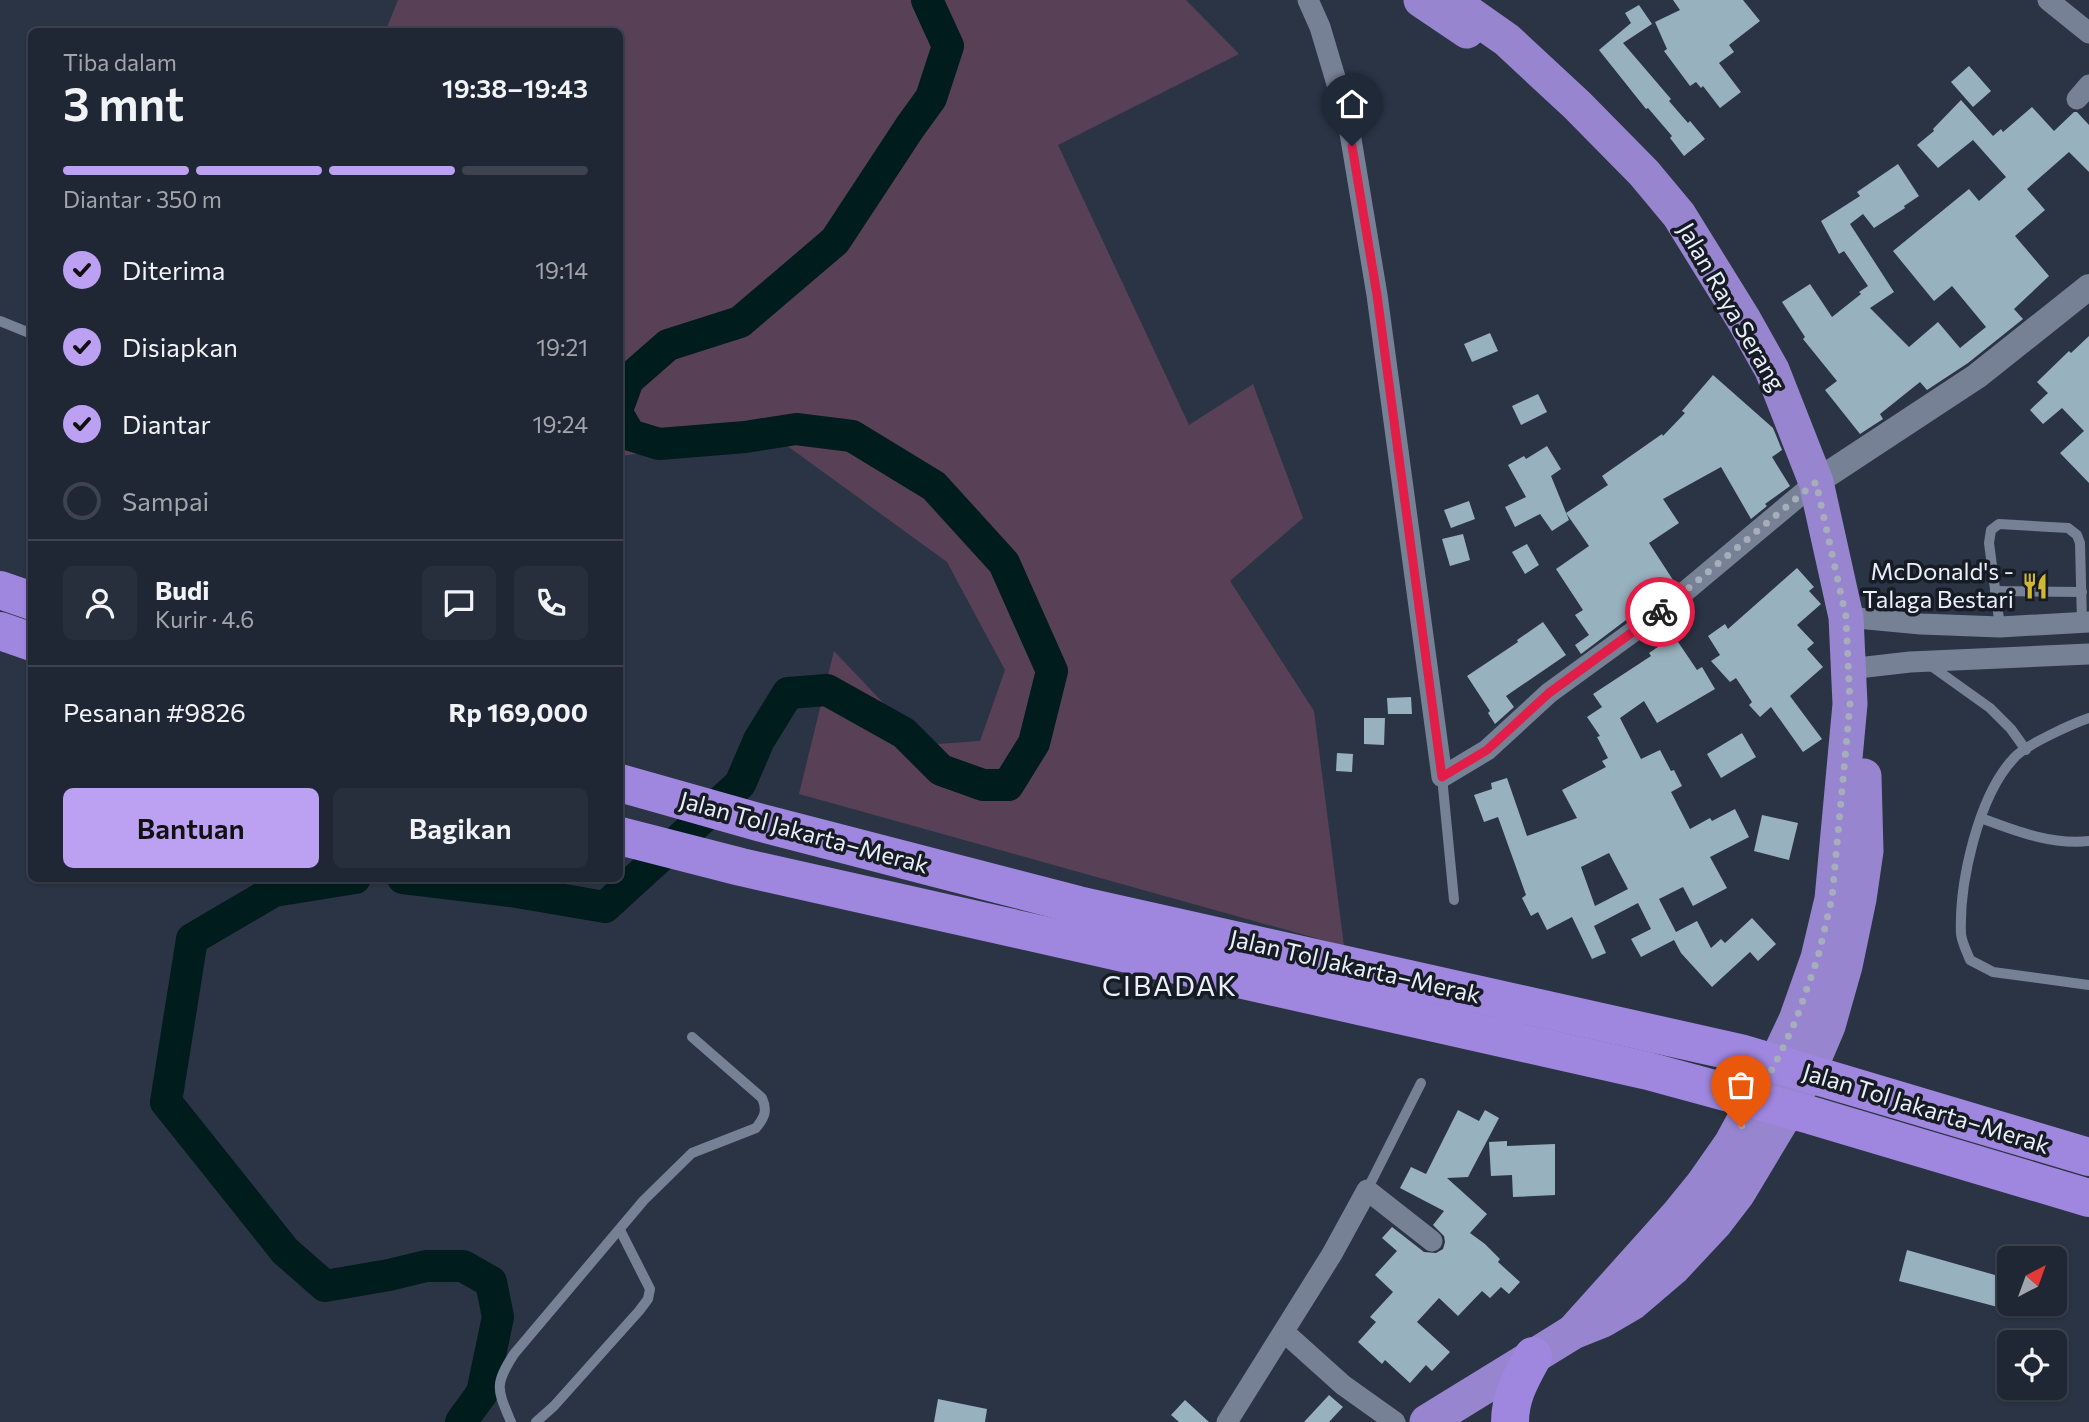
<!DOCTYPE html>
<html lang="id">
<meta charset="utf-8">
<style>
:root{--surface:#202734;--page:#282f3c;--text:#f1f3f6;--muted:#a2a5ac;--line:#3d444f;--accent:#bca0f2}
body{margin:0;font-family:Commissioner,sans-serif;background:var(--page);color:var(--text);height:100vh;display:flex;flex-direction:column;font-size:26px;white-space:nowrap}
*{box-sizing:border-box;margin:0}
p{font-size:23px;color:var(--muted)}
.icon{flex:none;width:38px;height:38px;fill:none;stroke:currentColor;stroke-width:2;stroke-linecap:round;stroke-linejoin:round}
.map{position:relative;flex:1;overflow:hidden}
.drawer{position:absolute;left:28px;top:28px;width:595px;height:854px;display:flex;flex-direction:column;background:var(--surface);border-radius:10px;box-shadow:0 2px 5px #0004,0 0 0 2px var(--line)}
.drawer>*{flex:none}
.needle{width:46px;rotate:41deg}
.controls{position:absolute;left:1997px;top:1246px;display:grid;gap:14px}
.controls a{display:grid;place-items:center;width:70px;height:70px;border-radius:10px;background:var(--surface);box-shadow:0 2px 5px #0004,0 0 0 2px var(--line);font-size:35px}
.pin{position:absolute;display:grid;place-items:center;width:60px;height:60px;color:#fff;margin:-72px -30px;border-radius:50% 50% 50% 0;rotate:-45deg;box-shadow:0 0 7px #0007}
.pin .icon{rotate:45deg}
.courier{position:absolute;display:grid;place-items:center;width:70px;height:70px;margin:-35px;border:5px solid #e11d48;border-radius:50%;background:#fff;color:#222;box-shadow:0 2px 9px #0007}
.head em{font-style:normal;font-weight:600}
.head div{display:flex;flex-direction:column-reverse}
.head{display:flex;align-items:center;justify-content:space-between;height:119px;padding:0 35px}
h1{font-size:46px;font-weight:600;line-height:52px}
.bar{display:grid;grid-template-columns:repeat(4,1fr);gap:10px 7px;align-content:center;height:84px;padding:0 35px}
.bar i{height:9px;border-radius:5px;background:var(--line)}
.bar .active{background:var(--accent)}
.bar p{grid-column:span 4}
.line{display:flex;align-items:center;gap:18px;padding:0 35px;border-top:2px solid var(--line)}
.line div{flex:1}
.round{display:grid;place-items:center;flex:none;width:74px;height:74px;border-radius:10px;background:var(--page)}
ol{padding:0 35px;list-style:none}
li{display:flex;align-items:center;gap:21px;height:77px}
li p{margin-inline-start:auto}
li .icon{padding:7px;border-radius:50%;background:var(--accent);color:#111;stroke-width:4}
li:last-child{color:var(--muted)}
li i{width:38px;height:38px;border:4px solid var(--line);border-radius:50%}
.primary-button{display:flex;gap:14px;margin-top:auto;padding:14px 35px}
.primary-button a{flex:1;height:80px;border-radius:10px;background:var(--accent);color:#111;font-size:28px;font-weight:600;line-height:80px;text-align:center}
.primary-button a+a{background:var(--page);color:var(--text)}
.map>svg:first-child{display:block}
.green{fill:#584157}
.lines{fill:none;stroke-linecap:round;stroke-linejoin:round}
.river{stroke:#001c1c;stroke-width:32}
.building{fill:#98b1be;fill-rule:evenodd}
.service{stroke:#768196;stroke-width:10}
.minor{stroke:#768196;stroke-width:21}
.tertiary{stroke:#768196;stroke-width:26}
.trunk{stroke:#9785d0;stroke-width:35}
.motorway{stroke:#9f86df;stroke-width:38}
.done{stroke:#a6aebb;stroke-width:7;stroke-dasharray:0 12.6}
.route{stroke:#e11d48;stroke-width:9}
.labels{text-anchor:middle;stroke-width:7;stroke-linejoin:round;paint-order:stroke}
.street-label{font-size:24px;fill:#e9effb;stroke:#171b23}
.poi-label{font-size:24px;fill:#e9effb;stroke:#171b23;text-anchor:end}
.quarter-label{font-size:28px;letter-spacing:2px;fill:#e9effb;stroke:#171b23}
</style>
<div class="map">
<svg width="2089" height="1422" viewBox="0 0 2089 1422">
<rect width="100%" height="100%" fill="#2a3445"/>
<path class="green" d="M398,0H1186L1239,54L1058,145L1189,425L1253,384L1303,518L1230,581L1314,711L1344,946L799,794L834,651L923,745L980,741L1005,670L947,562L775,437L620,456V32H385Z"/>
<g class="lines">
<g class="river">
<path d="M620,402L628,380L668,345L740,322L835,241L910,127L931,98L948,46L927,0"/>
<path d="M355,878L274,891L192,939L166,1102L285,1251L325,1286L389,1275L426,1266H463L491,1282L498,1317L482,1393L461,1422"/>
<path d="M403,878L511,891L605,907L740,784L759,740L788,693L827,690L904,733L941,770L983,785H1008L1034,743L1052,671L1004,563L934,486L852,436L796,429L745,437L659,444L630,435L620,418"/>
</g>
</g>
<g class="building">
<path d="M1673,0H1743L1760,21L1729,45L1734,52L1719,63L1741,92L1720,108L1703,86L1701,88L1696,82L1690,86L1664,51L1667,49L1655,22L1680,10Z"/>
<path d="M1639,5L1652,24L1623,43L1671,99L1669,101L1688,123L1690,121L1705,139L1684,156L1670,138L1672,136L1648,108L1646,109L1599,50L1631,23L1625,13Z"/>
<path d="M1969,66L1991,91L1973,107L1951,82Z"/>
<path d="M1961,100L1993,136L2001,129L2003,132L2032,107L2054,131L2074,112H2077L2089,125V172L2069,152L2027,189L2045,210L2015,236L2049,276L2014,309L2023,319L1968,363L1927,390L1920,382L1880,414L1883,419L1860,434L1825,390L1837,381L1803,339L1805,337L1782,302L1810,284L1832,317L1861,294L1859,292L1868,286L1844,251L1839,254L1821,221L1860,196L1857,192L1898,164L1919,196L1904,206L1905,208L1874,228L1863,214L1850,224L1894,292L1870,308L1909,347L1938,322L1960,348L1986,327L1952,286L1934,301L1893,251L1969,189L1979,201L2006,177L1973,140L1938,168L1917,145L1934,131L1933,129Z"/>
<path d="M1490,333L1498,351L1472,362L1464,344Z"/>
<path d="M2089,336V483L2060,453L2084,431L2062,408L2043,424L2030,410L2048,393L2037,382L2069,351L2071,353Z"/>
<path d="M1713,375L1773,428L1782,450L1772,457L1790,486L1765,504L1767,506L1751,519L1721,467L1663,499L1679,523L1649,543L1675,583L1581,654L1575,645L1589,635L1575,615L1583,610L1556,569L1589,546L1566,513L1608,485L1602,476L1662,434L1663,436L1685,413L1682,411Z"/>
<path d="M1538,394L1547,412L1521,425L1512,406Z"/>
<path d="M1547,446L1561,469L1551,476L1569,520L1552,531L1540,514L1515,527L1505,507L1526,497L1508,465L1524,456L1526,459Z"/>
<path d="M1469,501L1475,519L1451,528L1444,510Z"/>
<path d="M1463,534L1470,560L1450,566L1442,539Z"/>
<path d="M1527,544L1539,565L1525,574L1512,552Z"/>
<path d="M1797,568L1814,587L1809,591L1821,604L1797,625L1814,643L1807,649L1823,667L1790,696L1822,739L1803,752L1771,707L1760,717L1749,705L1752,702L1736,678L1730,682L1711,661L1720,655L1708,636L1725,624L1728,629Z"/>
<path d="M1543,622L1566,655L1506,696L1514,707L1495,724L1488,713L1490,711L1467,676L1518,642L1517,640Z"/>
<path d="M1674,636L1697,670L1702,667L1715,689L1657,723L1644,701L1620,718L1641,759L1660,750L1671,771L1674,770L1682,786L1671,792L1690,829L1710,818L1712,821L1735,809L1749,837L1710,857L1727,888L1693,906L1683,887L1659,899L1676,932L1697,921L1711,948L1721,939L1725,943L1752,918L1776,944L1758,961L1750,952L1712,987L1681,953L1674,940L1641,957L1631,939L1651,929L1638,903L1594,926L1606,953L1592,959L1572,917L1547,930L1538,912L1531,916L1522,898L1526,895L1498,817L1484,822L1474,795L1492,789L1491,783L1507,778L1527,836L1577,818L1562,790L1606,767L1602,761L1608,758L1597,737L1600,736L1587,717L1602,707L1593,694L1651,656L1649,653ZM1609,853L1628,889L1595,906L1581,867Z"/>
<path d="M1411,697L1412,714H1388L1387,698Z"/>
<path d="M1364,718H1385L1384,745L1364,744Z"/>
<path d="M1742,733L1756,757L1721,778L1707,754Z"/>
<path d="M1337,753L1353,754L1352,772L1336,771Z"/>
<path d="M1762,815L1798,823L1789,860L1754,851Z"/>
<path d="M1458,1110L1479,1121L1485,1110L1499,1118L1468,1177L1447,1178L1487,1214L1470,1233L1485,1244L1500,1259L1498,1262L1520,1282L1509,1294L1501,1287L1490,1298L1482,1291L1458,1316L1439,1298L1417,1322L1450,1352L1432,1371L1426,1365L1410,1383L1385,1360L1382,1364L1358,1342L1376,1322L1370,1317L1393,1292L1375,1275L1397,1251L1382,1238L1392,1227L1424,1252L1436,1253L1443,1249L1445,1242L1444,1236L1433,1225L1444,1211L1400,1188L1411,1167L1426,1174Z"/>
<path d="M1507,1141V1146L1555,1144V1195L1513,1197L1512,1175L1491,1176L1489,1142Z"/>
<path d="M1907,1250L2009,1279V1310L1899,1281Z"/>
<path d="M1329,1395L1343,1407L1329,1422H1304Z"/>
<path d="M938,1399L987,1409L985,1422H934Z"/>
<path d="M1185,1400L1209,1422H1179L1171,1415Z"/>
</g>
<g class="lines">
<g class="service">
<path d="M0,321L32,334"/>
<path d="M1995,591L2082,592"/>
<path d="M2000,627L1989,543L1991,530L1999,524L2068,528L2077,535L2080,543L2082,622"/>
<path d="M1927,663L1990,708L2011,729L2026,750"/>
<path d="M2089,718C2072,724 2025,745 2014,758C1978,796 1959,883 1961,934C1962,943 1967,952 1970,960L1993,972L2089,985"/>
<path d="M1442,777L1454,900"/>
<path d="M1981,818C2016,831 2051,845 2089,841"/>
<path d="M1367,1190L1421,1083"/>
<path d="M511,1422C497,1389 494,1385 514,1354L644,1200L692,1153L756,1128C764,1118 768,1111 762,1098L692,1037"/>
<path d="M536,1422L554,1406L639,1311L648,1299L650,1289L620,1230"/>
</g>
<g class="minor">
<path d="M1308,0L1320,27L1348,121L1377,295L1442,777L1487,750L1549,693L1663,610L1816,482"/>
<path d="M2048,0L2089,33"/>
<path d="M2077,99L2089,85"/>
<path d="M1846,617L1921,624L2000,627L2089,622"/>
<path d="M1849,669L1910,662L2089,654"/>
<path d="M1284,1332L1343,1385L1395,1422"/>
<path d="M1227,1422L1332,1254L1367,1190L1432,1241"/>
</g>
<path class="tertiary" d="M1816,482L1977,376L2089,287"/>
<g class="trunk">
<path d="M1421,0L1467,31"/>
<path d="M1450,0L1507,40L1577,105L1644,173L1679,215L1744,320L1772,370L1816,482L1846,617L1850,704L1832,899L1818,958L1796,1020L1780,1054L1731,1144L1703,1184L1677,1216L1573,1332"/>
<path d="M1427,1422L1573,1332L1603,1320L1632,1303L1673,1268L1715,1223L1738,1193L1789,1108L1811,1066L1828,1026L1845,966L1859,899L1866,851L1864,776"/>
</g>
<g class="motorway">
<path d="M0,590L32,601"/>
<path d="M0,631L32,642"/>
<path d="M620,783L758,822L1078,905L1740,1053L2089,1157"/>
<path d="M620,836L741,867L1648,1071L1810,1115L2089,1198"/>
<path d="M1510,1422C1510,1397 1521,1378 1533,1356"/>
</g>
</g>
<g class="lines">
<path class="done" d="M1660,612L1816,482L1846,617L1850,704L1832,898L1818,957L1796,1020L1780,1054L1741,1127"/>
<path class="route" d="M1352,146L1377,295L1442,777L1487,750L1549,693L1660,612"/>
</g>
<defs>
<g id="restaurant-bare" transform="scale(2.1)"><path d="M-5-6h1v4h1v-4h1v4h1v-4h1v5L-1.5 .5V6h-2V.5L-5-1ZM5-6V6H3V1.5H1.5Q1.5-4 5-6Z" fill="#d1b736" stroke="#171b23" stroke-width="2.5" paint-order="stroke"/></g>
</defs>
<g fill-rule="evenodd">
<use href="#restaurant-bare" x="2035" y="586"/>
</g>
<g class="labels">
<g class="street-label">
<text transform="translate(1731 307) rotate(60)" y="8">Jalan Raya Serang</text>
<text transform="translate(804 833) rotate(15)" y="8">Jalan Tol Jakarta–Merak</text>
<text transform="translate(1355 967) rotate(13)" y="8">Jalan Tol Jakarta–Merak</text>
<text transform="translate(1926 1109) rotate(17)" y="8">Jalan Tol Jakarta–Merak</text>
</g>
<g class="poi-label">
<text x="2014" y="580">McDonald's -<tspan x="2014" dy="28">Talaga Bestari</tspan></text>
</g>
<g class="quarter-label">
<text x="1170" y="996">CIBADAK</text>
</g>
</g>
</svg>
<div class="controls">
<a><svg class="needle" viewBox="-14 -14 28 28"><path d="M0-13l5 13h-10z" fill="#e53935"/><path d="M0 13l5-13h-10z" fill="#a2a5ac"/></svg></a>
<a><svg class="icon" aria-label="locate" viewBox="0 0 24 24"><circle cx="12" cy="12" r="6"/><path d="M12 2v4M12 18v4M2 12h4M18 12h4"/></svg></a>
</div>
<div class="pin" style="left:1741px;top:1127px;background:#ea580c"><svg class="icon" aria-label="bag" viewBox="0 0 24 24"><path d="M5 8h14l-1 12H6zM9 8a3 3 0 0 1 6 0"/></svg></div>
<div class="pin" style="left:1352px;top:146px;background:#1f2937"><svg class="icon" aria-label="home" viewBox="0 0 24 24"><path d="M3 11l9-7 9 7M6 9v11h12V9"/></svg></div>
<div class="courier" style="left:1660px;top:612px"><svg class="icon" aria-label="bike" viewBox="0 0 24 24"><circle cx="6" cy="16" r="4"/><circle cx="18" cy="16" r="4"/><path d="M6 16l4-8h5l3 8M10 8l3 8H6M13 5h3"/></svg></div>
<section class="drawer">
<div class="head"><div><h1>3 mnt</h1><p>Tiba dalam</p></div><em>19:38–19:43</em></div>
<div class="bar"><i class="active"></i><i class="active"></i><i class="active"></i><i></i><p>Diantar · 350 m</p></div>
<ol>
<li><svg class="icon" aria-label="check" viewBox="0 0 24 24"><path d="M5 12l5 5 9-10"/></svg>Diterima<p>19:14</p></li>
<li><svg class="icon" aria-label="check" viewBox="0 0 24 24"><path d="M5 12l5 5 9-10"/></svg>Disiapkan<p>19:21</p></li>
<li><svg class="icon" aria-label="check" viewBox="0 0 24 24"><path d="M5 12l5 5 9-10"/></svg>Diantar<p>19:24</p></li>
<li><i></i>Sampai</li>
</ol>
<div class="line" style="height:126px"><a class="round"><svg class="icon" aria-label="person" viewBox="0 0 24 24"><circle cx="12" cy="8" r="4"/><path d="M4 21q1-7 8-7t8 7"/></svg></a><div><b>Budi</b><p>Kurir · 4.6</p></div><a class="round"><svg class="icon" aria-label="chat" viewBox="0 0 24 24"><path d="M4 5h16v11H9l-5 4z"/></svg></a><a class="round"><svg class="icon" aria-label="phone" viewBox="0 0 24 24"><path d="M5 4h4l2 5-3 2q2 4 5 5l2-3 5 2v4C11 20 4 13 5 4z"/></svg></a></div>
<div class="line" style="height:91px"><div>Pesanan #9826</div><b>Rp 169,000</b></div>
<div class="primary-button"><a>Bantuan</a><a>Bagikan</a></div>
</section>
</div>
